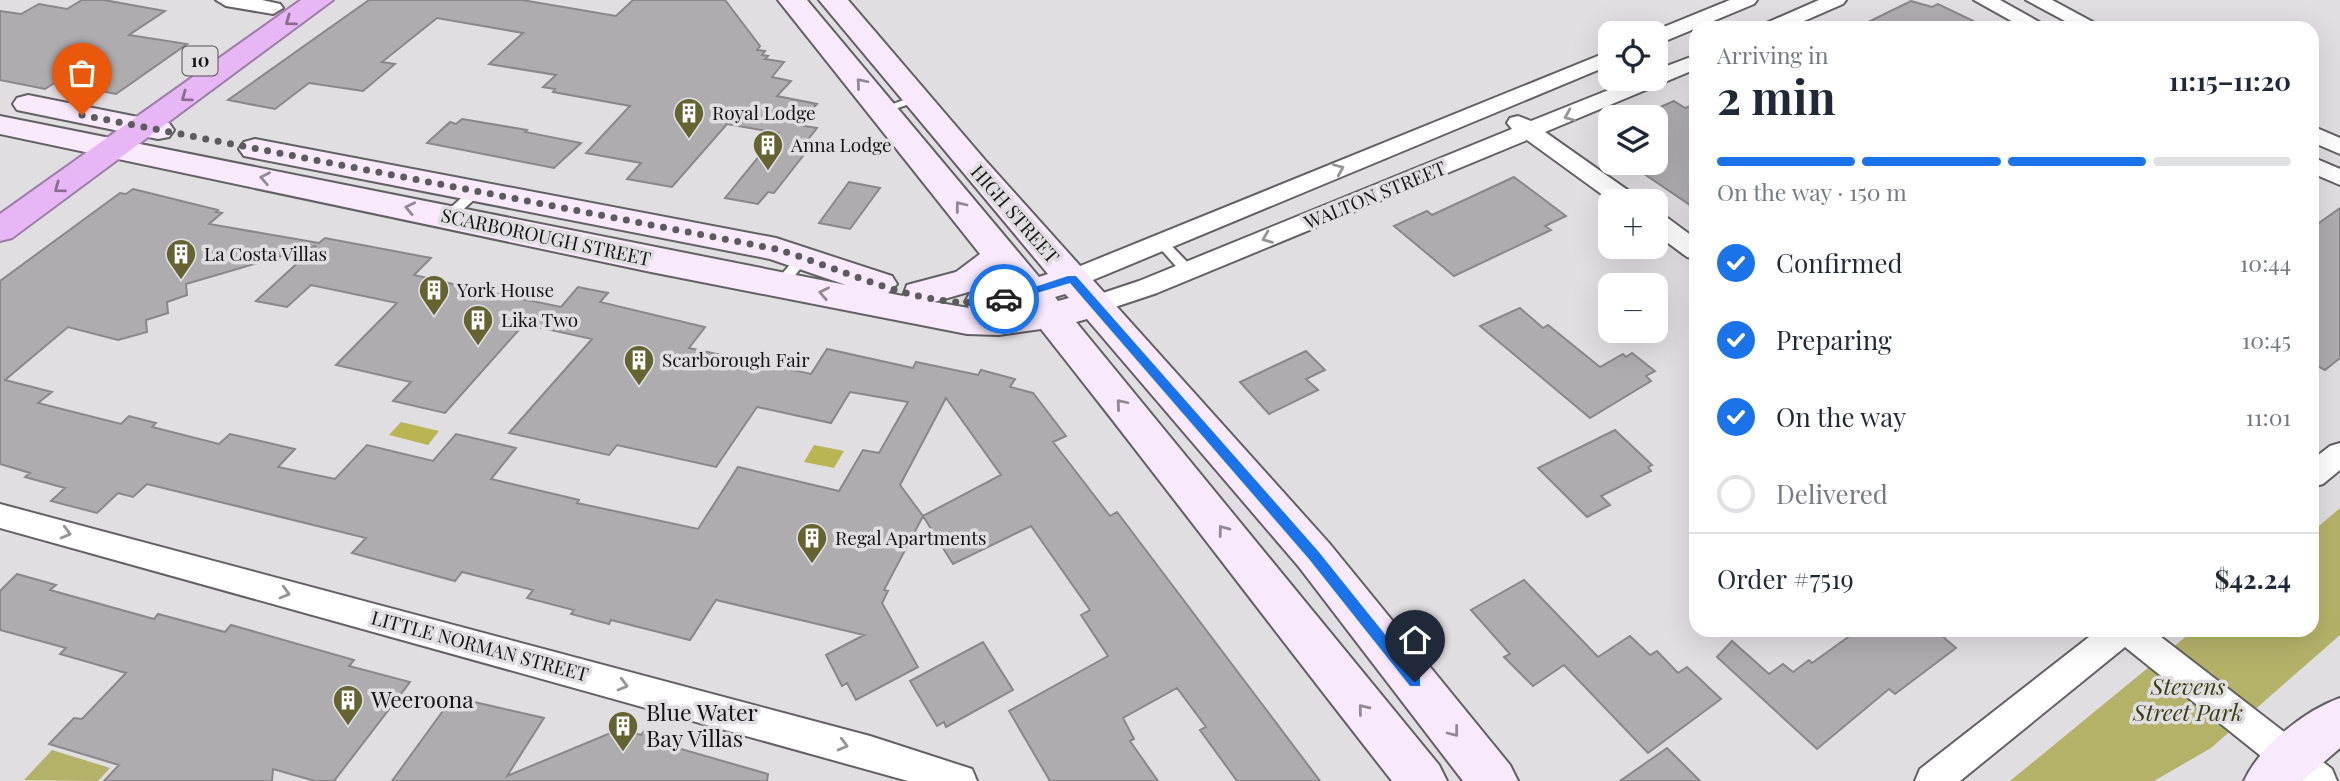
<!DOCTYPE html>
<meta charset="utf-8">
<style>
:root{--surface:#fff;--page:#f2f2f3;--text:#1f2937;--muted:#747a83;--line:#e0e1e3;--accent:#1a73e8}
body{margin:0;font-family:"Playfair Display",serif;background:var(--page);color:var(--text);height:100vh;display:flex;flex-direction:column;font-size:26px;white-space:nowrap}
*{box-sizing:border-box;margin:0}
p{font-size:23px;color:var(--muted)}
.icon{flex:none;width:38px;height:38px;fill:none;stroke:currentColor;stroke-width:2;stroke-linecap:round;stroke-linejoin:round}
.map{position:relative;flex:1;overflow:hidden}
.panel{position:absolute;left:1689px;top:21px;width:630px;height:616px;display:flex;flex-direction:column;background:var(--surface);border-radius:21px;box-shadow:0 7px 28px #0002}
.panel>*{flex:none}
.fabs{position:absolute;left:1598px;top:21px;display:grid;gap:14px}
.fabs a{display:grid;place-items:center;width:70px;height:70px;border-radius:14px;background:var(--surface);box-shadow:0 7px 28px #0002;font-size:35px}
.pin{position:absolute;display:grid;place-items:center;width:60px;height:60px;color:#fff;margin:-72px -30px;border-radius:50% 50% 50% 0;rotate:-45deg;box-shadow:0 0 7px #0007}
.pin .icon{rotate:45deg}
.courier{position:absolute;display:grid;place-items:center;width:70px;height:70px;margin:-35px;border:5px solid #1a73e8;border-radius:50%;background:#fff;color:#222;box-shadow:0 2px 9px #0007}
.overview em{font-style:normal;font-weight:700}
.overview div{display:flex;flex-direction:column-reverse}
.overview{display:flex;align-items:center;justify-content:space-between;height:119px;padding:0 28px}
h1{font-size:46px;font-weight:700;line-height:52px}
.bar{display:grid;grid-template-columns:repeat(4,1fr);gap:10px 7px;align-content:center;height:84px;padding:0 28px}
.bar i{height:9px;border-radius:5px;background:var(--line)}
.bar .on{background:var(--accent)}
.bar p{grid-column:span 4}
.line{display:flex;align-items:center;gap:18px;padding:0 28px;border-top:2px solid var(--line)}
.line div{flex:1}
ol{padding:0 28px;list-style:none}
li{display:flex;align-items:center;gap:21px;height:77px}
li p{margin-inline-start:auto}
li .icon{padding:7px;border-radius:50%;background:var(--accent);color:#fff;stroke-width:4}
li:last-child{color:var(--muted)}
li i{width:38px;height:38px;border:4px solid var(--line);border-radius:50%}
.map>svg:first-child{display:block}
.green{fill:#b4b269}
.water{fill:#b9b552}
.building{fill:#aeacaf;stroke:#8a878b;stroke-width:2;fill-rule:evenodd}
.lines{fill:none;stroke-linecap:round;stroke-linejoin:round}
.lane-casing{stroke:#626063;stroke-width:4}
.street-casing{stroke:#626063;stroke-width:4}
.secondary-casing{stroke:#626063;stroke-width:4}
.highway-casing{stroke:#9d7da7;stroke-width:4}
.lane{fill:#fff;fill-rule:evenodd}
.street{fill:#fff;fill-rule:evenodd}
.secondary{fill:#f8e9fc;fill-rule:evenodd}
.highway{fill:#e6b6f5;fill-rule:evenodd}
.oneway{stroke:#886d90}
.oneway2{stroke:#928994}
.oneway3{stroke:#969596}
.route{fill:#1a73e8}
.done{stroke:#5c5b5d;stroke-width:7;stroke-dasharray:0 12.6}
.labels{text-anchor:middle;stroke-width:7;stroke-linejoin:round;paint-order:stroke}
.shield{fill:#e1dee2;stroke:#525152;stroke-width:2}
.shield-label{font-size:18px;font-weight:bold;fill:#151415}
.poi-label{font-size:19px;fill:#151415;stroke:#e1dee2;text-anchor:start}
.street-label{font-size:19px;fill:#151415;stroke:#e1dee2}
.near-park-label{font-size:23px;font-style:italic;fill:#3e3c12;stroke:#e1dee2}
.near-poi-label{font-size:23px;fill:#151415;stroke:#e1dee2;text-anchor:start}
</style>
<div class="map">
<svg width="2340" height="781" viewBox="0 0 2340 781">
<rect width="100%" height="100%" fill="#e1dee2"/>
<g class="green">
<path d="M2340,508V635L2211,748L2154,781H2010L2194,630H2312V532Z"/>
<path d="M52,750L110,768L98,781L24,780Z"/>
</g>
<g class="water">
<path d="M401,422L439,431L428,445L389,435Z"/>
<path d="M814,445L844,451L834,468L804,462Z"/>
</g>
<g class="building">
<path d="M82,0H104L165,11L129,35L187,44L116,94L56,82L45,89L0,80V11L21,14L39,4L67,9Z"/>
<path d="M369,0H522L616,16L633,0H725L760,46L757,50L765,51L762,55L768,56L765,59L784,62L772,77L791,81L777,96L817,104L798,125L817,128L799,151L806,152L774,193L768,192L758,204L725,198L778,133L727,124L672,187L627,179L641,163L586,153L630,106L553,92L555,89L543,87L556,75L489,64L523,33L437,18L382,62L395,64L363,91L309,83L275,109L228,100Z"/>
<path d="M1911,1L1932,7L1938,4L1988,28H1856Z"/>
<path d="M1674,101L1685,108L1696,104V209L1628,163H1656V109Z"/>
<path d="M462,119L527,130L525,132L581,143L554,168L427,143L450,122L456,124Z"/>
<path d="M1514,177L1566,216L1545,226L1551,230L1454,276L1394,226L1427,211L1432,215Z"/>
<path d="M849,182L880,188L850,229L819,223Z"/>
<path d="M133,189L218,210L216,212L222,213L209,224L319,243L325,238L431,258L414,275L470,288L561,307L578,287L608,293L600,302L705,327L689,348L811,374L827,349L913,368L916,362L978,375L981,370L1015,379L1010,387L1033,393L1066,436L1053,442L1110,516L1117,512L1320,781H1237L1200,730L1206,727L1177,688L1123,718L1134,739L1130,741L1158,781H1050L1009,711L1108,656L1081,615L1090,610L1031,526L953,564L923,516L884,590L888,591L882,603L918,667L856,700L847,683L842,686L826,655L864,635L716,600L690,640L611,620L609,624L571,614L574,610L527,598L533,590L462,572L455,581L352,553L366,538L147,484L133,497L118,493L97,513L51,501L65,488L25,477L30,473L0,464V281L120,193L126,194ZM316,246L256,301L287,307L311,285L397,303L336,365L411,382L393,401L445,413L524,324L592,339L509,433L609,455L617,445L716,467L757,407L831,423L850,392L908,402L879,453L863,450L839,491L738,467L698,529L577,503L579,500L491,479L516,448L456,434L433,461L367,445L335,479L278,467L295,449L230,434L219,444L152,427L156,423L129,416L121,424L38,403L52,392L5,380L68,327L118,340L147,332L146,320L168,313L167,302L187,295L186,284ZM946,398L1001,475L923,516L900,485Z"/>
<path d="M2340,208V358L2325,370L2312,363V228Z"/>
<path d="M1520,308L1543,328L1548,325L1600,367L1623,354L1626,357L1632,353L1655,371L1646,376L1651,381L1590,418L1480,326Z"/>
<path d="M1306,351L1325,370L1306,379L1318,390L1269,414L1240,382Z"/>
<path d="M1615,430L1652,465L1648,467L1651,471L1601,496L1610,505L1587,517L1538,468Z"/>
<path d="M17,574L56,585L50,590L154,619L158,614L225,632L231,625L354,660L349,666L410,682L334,781H315L273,769L272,781H104L119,765L49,744L74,718L82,719L126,673L60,654L66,648L0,630V591Z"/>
<path d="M1524,580L1598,657L1630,636L1650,655L1657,651L1678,673L1687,667L1721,699L1648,753L1564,665L1533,686L1504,657L1510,654L1471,610Z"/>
<path d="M1858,630H1935L1956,648L1895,694L1889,689L1817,749L1717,657L1732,641L1769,674L1783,664L1793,672L1809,660L1812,663Z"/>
<path d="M983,642L1013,690L946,727L944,722L937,726L910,681Z"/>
<path d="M453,697L544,718L507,776L620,729L641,735L644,731L671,738L667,745L768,774L767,781H392Z"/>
<path d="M1667,748L1700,781H1620Z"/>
</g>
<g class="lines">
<g class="lane-casing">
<g id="lane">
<path d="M917,95L921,96V100L883,113L877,110Z"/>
<path d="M475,188L481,192L479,195L453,219H445L443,216L445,213L471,189Z"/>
<path d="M1162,239L1166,240L1192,267L1193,270L1192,273H1182L1158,246L1156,243Z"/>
<path d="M803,253L809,257L807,260L786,287H776L775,284L776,281L799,254Z"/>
</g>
</g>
<g class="street-casing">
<g id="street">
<path d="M216,0H262L280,4L283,8L273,14L226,6Z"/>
<path d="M1730,0H1757L1754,4L1663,42L1656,44V33H1649Z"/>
<path d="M1819,0H1846L1843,4L1788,28H1761L1764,24Z"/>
<path d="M1974,0H2000L2050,28H2024Z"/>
<path d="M2026,0H2052L2104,28H2078Z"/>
<path d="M1610,51V65L1081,285L1072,288L1063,285L1059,279L1063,273Z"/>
<path d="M1696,55V69L1545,132L1636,196L1639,201H1611L1527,140L1157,293L1094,314L1085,311L1081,305L1085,299L1139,281L1512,129L1507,123L1510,118L1518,116L1531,121L1636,79H1656V70Z"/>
<path d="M2312,126L2340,138V154L2312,142Z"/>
<path d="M2312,157L2340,169V185L2312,173Z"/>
<path d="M1656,214L1665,216L1696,239V259L1687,257L1656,234Z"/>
<path d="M2340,443V470L2323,484L2312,487V460L2330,446Z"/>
<path d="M0,504L870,736L972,769L977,781H908L0,528Z"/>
<path d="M2098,630H2152L2332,769L2337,781H2292L2125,647L1960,781H1915L1920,769Z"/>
</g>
</g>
<g class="secondary-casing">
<g id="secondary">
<path d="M778,0H807L1039,277L1048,274L819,0H848L985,160L1329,543L1510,765L1518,781H1463L1299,567L1087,319L1076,322L1439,765L1447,781H1392C1274,631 1160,479 1041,329L999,335L967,334L651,272L0,134V116L846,285L770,259L244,156L239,149L244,142L255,139L776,238L892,276L897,284L888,293L903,296L907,285L956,272L980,254ZM998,276L1005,285L970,293L965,302L969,308L934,302L982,288ZM1065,294L1069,298L1058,301L1055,297Z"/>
<path d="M28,95L158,121L169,123L174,130L169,137L158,139L17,110L13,104L17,98Z"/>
<path d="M2340,698V748L2302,781H2244C2260,746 2304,711 2340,698Z"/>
</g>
</g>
<g class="highway-casing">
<path id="highway" d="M301,0H333L12,238L0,241V214Z"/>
</g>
<use href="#lane" class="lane"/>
<use href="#street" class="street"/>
<use href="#secondary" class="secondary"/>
<use href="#highway" class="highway"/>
</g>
<defs><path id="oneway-chevron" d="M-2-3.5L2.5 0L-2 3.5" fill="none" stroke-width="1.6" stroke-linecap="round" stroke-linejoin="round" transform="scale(1.75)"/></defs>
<g class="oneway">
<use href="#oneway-chevron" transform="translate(290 21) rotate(144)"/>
<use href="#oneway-chevron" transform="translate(186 97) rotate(144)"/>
<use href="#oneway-chevron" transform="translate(59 188) rotate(144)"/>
</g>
<g class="oneway2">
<use href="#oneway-chevron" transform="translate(861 83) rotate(-130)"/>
<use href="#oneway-chevron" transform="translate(265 178) rotate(-169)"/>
<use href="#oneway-chevron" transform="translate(960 206) rotate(-128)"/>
<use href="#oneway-chevron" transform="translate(410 208) rotate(-168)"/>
<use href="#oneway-chevron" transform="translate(824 293) rotate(-169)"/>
<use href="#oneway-chevron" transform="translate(1121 404) rotate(-130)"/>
<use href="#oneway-chevron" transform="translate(1223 530) rotate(-127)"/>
<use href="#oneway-chevron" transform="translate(1363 709) rotate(-129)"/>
<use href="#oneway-chevron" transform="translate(1454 732) rotate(52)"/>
</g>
<g class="oneway3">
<use href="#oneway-chevron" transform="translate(1569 116) rotate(157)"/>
<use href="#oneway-chevron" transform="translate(1339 169) rotate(-23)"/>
<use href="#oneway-chevron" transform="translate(1267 238) rotate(158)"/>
<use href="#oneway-chevron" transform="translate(66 533) rotate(15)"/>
<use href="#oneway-chevron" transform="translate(285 593) rotate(15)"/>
<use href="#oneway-chevron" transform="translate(623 685) rotate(15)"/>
<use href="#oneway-chevron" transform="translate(843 745) rotate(15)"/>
</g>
<path class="route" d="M1068,276H1076L1318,551L1420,678V686H1410L1309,559L1070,283L1004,303L999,299Z"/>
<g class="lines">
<path class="done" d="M82,115L776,249C845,269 932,316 1004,299"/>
</g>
<defs>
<g id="building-pin" transform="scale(1.575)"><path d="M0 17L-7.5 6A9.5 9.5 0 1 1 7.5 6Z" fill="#656330" stroke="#e1dee2"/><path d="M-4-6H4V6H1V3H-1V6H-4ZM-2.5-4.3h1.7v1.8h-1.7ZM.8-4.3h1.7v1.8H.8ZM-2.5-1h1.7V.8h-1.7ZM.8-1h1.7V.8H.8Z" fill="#fff"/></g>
</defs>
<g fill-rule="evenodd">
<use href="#building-pin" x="689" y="113"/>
<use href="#building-pin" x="768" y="145"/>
<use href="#building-pin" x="181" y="254"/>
<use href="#building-pin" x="434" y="290"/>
<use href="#building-pin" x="478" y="320"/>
<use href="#building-pin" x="639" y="360"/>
<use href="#building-pin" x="812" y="538"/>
<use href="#building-pin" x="348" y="700"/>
<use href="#building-pin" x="623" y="726"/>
</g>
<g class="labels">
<rect class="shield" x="182.5" y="46.5" width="35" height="29" rx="5"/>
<g class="shield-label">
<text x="200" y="67">10</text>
</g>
<g class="poi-label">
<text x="712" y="120">Royal Lodge</text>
<text x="791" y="152">Anna Lodge</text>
<text x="204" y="261">La Costa Villas</text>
<text x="457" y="297">York House</text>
<text x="501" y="327">Lika Two</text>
<text x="662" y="367">Scarborough Fair</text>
<text x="835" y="545">Regal Apartments</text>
</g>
<g class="street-label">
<text transform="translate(1375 195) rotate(-22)" y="7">WALTON STREET</text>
<text transform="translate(1015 214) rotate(49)" y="7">HIGH STREET</text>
<text transform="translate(546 237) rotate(12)" y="7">SCARBOROUGH STREET</text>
<text transform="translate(480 646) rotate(15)" y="7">LITTLE NORMAN STREET</text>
</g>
<g class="near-park-label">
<text x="2188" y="695">Stevens<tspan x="2188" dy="26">Street Park</tspan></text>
</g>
<g class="near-poi-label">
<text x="371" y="708">Weeroona</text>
<text x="646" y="721">Blue Water<tspan x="646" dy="26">Bay Villas</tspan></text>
</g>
</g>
</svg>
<div class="fabs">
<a><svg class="icon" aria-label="locate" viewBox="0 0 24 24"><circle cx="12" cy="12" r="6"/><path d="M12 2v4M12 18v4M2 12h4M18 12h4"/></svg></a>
<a><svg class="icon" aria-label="layers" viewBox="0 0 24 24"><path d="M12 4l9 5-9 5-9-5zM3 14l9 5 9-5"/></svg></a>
<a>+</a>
<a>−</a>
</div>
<div class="pin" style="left:82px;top:115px;background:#ea580c"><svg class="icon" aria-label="bag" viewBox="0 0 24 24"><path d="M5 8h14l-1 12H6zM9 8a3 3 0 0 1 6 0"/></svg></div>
<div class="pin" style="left:1415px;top:682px;background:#1f2937"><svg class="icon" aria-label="home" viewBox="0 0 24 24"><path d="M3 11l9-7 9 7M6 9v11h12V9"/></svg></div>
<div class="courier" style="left:1004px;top:299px"><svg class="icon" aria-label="car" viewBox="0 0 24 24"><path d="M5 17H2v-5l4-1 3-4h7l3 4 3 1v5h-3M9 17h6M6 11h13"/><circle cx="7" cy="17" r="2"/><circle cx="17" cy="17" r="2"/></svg></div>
<section class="panel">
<div class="overview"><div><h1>2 min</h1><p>Arriving in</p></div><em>11:15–11:20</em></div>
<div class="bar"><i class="on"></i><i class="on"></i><i class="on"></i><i></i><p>On the way · 150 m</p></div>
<ol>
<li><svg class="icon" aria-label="check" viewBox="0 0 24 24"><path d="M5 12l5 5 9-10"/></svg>Confirmed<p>10:44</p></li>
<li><svg class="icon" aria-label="check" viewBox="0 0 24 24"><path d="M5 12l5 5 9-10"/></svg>Preparing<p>10:45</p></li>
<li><svg class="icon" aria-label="check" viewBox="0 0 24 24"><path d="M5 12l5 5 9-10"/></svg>On the way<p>11:01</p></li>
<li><i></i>Delivered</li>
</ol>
<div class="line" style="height:91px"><div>Order #7519</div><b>$42.24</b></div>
</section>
</div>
